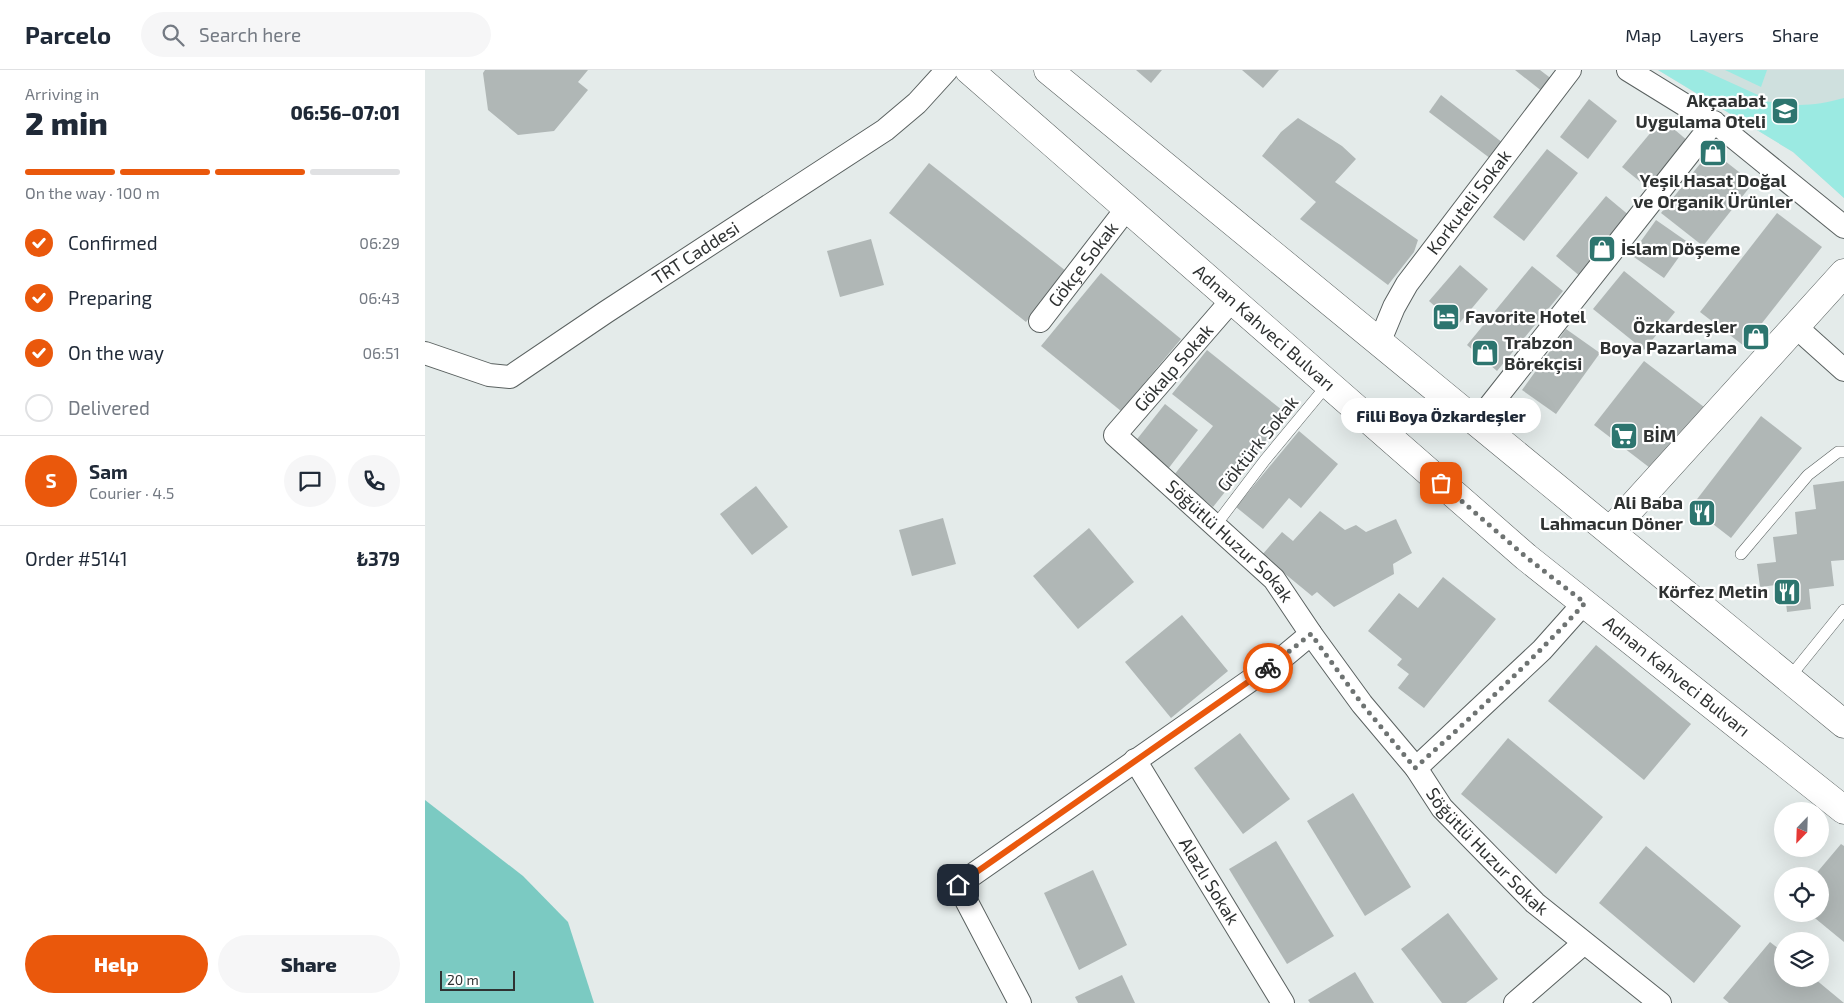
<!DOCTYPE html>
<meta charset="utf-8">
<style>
:root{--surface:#fff;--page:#f6f6f7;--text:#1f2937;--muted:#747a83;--line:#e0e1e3;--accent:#ea580c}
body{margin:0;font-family:"Exo 2",sans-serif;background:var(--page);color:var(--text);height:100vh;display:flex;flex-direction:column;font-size:19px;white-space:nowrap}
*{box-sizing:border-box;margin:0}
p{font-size:16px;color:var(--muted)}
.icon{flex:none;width:28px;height:28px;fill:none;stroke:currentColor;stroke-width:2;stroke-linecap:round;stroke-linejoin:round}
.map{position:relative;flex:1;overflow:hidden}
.sheet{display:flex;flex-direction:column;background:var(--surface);width:425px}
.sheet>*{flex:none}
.needle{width:32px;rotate:203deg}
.controls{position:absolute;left:1349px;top:732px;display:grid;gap:10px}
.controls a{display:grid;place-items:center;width:55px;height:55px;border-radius:50%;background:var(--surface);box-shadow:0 5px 20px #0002;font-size:25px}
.scale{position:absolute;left:15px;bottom:12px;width:75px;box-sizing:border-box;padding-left:5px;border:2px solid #2f3232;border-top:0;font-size:14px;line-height:18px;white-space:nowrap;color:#2f3232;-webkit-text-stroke:4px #fff;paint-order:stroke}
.pin{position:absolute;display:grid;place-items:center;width:42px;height:42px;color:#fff;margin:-21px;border-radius:10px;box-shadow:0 2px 8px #0006}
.courier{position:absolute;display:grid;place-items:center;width:50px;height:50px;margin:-25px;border:4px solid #ea580c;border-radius:50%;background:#fff;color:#222;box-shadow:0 1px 6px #0007}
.bubble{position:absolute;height:35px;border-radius:18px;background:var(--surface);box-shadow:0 5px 20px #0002;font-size:16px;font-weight:800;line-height:35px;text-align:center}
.headline em{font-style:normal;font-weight:800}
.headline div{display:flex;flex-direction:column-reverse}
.headline{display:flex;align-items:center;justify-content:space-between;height:85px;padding:0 25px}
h1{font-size:32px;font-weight:800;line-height:38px}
.bar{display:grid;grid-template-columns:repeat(4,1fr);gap:8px 5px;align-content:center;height:60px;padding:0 25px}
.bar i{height:6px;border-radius:4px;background:var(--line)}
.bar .on{background:var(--accent)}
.bar p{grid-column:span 4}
.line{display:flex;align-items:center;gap:12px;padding:0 25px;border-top:1px solid var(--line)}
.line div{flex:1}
.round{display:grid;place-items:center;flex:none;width:52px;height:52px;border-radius:26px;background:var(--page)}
ol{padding:0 25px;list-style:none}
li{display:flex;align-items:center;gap:15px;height:55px}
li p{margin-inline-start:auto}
li .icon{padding:5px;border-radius:50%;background:var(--accent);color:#fff;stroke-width:4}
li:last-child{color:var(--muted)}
li i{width:28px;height:28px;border:2px solid var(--line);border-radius:50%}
.primary-button{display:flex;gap:10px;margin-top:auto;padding:10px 25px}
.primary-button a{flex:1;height:58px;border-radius:30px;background:var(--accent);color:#fff;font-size:20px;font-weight:800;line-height:58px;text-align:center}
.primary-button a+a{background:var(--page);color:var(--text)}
header{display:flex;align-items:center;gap:30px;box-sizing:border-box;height:70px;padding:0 25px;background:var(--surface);border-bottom:1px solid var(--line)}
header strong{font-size:24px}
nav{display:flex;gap:28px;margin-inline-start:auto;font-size:18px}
.search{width:350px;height:45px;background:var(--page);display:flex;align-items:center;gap:12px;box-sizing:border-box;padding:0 18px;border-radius:28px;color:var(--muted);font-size:19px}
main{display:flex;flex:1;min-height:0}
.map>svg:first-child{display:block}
.built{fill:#cfe0de}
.green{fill:#9beae2}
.water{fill:#7bcac2}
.building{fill:#b0b7b6}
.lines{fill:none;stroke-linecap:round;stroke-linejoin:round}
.lane-casing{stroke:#5a6160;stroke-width:12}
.street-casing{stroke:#5a6160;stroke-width:24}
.secondary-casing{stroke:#5a6160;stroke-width:29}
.highway-casing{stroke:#5a6160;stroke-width:29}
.lane{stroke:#fff;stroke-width:11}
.street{stroke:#fff;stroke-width:22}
.secondary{stroke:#fff;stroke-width:28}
.highway{stroke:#fff;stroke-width:28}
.done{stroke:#6e7372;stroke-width:5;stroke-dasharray:0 9}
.route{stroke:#ea580c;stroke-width:6}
.labels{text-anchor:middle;stroke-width:4.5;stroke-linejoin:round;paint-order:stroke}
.poi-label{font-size:18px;font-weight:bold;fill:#2f3232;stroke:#fff;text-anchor:end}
.street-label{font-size:18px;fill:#2f3232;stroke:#fff}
</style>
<header>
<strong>Parcelo</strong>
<div class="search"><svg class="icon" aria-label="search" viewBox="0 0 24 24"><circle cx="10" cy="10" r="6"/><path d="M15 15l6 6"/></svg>Search here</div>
<nav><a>Map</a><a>Layers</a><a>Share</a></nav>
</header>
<main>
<section class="sheet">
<div class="headline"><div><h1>2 min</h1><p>Arriving in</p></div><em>06:56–07:01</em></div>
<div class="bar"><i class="on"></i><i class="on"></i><i class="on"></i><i></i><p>On the way · 100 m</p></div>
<ol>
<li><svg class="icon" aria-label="check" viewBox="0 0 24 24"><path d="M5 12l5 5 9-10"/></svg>Confirmed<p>06:29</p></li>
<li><svg class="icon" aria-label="check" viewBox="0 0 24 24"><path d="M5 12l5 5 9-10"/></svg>Preparing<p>06:43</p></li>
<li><svg class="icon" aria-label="check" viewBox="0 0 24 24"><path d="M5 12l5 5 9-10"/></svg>On the way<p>06:51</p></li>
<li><i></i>Delivered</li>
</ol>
<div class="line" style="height:90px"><b class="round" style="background:var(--accent);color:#fff">S</b><div><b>Sam</b><p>Courier · 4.5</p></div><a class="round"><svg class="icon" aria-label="chat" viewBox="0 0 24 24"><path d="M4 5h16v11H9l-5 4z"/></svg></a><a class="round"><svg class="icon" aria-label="phone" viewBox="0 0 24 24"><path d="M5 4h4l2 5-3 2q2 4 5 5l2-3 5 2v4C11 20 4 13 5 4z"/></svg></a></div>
<div class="line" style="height:65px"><div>Order #5141</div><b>₺379</b></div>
<div class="primary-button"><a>Help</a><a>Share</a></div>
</section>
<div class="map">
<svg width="1419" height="933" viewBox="0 0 1419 933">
<rect width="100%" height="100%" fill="#e4ebea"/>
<path class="built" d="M1233,0H1419V128L1368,82Z"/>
<g class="green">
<path d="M1233,0H1278L1333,25L1332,29C1364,37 1387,37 1419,28V128L1368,82Z"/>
<path d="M1300,0H1342L1336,17Z"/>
</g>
<path class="water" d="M0,730L98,806L143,852L169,933H0Z"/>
<g class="building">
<path d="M60,0H163L153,12L163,20L129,61L93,65L63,40L58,3Z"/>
<path d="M711,0H737L726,13Z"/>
<path d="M817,0H854L838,18Z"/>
<path d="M1090,0H1115L1128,10L1118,22Z"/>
<path d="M1016,25L1078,73L1066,89L1004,42Z"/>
<path d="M1164,29L1192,51L1163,89L1135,67Z"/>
<path d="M873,48L917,76L931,89L910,112L993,170L989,182L963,215L875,149L891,132L837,86L856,62Z"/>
<path d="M1237,49L1263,71L1223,118L1197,97Z"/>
<path d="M1122,79L1153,103L1099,171L1068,147Z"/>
<path d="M1286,80L1328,113L1278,176L1236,143Z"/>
<path d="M504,93L641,201L601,252L464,143Z"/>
<path d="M1181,126L1206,147L1156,207L1131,186Z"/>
<path d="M1352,143L1397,177L1319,276L1275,242Z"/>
<path d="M1231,150L1264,173L1239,208L1206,185Z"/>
<path d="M446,169L459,215L415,227L402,181Z"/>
<path d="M1035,195L1063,219L1032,256L1004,231Z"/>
<path d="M1107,196L1138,221L1072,301L1042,275Z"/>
<path d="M1199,201L1250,242L1219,280L1168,239Z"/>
<path d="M676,203L756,269L696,341L616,276Z"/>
<path d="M1141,259L1175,283L1131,344L1097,320Z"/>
<path d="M782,280L862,344L788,437L749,405L788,356L747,324Z"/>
<path d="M1219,291L1279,337L1229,401L1169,355Z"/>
<path d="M740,334L773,360L743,399L709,373Z"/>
<path d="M1336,346L1377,378L1306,468L1266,437Z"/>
<path d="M874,361L913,394L876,438L864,428L838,459L811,437Z"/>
<path d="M1419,411V490L1406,491L1409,516L1384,519L1386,539L1362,542L1359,514L1335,517L1332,494L1351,492L1348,467L1372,464L1370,442L1391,439L1388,415Z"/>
<path d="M331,416L363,457L327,485L295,444Z"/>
<path d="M895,441L920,460L931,455L941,462L971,449L987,483L968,494L969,504L909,537L892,522L887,526L837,485L857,462L868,471Z"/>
<path d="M518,448L531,494L487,506L474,460Z"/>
<path d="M664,458L709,512L653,559L608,506Z"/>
<path d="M1018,507L1071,549L999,638L973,618L984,604L972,595L977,589L943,561L974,523L993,538Z"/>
<path d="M757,545L803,601L746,648L700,592Z"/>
<path d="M1171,575L1266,654L1219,710L1123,631Z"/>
<path d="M815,663L865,729L818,764L769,698Z"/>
<path d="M1083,668L1178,747L1131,804L1036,724Z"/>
<path d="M928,723L986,817L940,846L882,751Z"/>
<path d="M851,771L909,866L862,894L804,799Z"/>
<path d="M1416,774L1419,776V872L1385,844H1395V806H1389Z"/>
<path d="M1221,776L1316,856L1269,913L1174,833Z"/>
<path d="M668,800L702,875L654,900L619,823Z"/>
<path d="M1023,843L1073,909L1041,933H1017L976,879Z"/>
<path d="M1345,872L1358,882V909H1390L1419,933H1304L1298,928Z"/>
<path d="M930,902L949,933H885L883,930Z"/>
<path d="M697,905L710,933H653L650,927Z"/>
</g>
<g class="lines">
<g class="lane-casing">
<g id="lane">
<path d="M790,456L840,390L903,314"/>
<path d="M1316,484L1383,405L1413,382H1419"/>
<path d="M1364,608L1419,540"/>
</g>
</g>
<g class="street-casing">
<g id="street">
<path d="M1203,0L1297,58L1419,157"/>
<path id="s1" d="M807,230L690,365L849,509L886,564L937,634L991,698L1017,738L1110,833L1235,933"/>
<path id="s2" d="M615,251L702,138"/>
<path d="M1371,257L1419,300"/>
<path id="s3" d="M954,273L969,237L982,214L1145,0"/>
<path id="s4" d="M0,283L64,305L85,307L181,242L460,60L492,33L522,0"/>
<path d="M1052,352L1289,52"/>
<path id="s5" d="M710,690L858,933"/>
<path d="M991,698L1117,580L1159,533"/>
<path d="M595,933L533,815L856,589L886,564"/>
<path d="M1090,933L1158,874"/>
</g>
</g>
<g class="secondary-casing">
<path id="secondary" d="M1186,460L1419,203"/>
</g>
<g class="highway-casing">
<g id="highway">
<path id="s6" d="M544,0L1101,487L1419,740"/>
<path d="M623,0L1419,654"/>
</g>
</g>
<use href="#lane" class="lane"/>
<use href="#street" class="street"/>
<use href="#secondary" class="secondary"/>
<use href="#highway" class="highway"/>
</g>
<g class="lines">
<path class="done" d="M843,598L886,564L937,634L990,698C1049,645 1106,592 1160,533L1101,487L1016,413"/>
<path class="route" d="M533,815L843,598"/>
</g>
<defs>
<g id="school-square" transform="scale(1.4375)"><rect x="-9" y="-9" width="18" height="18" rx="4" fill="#2d756f" stroke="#fff"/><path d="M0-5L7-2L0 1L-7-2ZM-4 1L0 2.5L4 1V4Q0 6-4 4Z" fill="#fff"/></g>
<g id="shop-square" transform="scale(1.4375)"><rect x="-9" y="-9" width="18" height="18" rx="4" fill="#2d756f" stroke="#fff"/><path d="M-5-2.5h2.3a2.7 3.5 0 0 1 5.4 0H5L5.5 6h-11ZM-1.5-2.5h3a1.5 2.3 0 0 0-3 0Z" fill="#fff"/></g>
<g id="hotel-square" transform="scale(1.4375)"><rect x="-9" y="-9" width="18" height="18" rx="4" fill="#2d756f" stroke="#fff"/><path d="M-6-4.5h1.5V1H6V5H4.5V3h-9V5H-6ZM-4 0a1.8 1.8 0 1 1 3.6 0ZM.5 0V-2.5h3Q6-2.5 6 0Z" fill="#fff"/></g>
<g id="supermarket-square" transform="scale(1.4375)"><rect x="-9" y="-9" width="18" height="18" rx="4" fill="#2d756f" stroke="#fff"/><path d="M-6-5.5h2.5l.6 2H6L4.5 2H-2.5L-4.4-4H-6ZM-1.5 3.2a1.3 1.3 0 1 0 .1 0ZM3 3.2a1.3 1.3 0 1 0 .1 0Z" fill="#fff"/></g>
<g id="restaurant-square" transform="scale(1.4375)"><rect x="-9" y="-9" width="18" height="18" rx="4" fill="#2d756f" stroke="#fff"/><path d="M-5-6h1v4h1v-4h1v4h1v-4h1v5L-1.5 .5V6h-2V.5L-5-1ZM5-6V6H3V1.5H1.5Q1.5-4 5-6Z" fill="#fff"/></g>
</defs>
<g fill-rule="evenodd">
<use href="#school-square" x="1360" y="41"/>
<use href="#shop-square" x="1288" y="83"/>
<use href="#shop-square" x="1177" y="179"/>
<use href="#hotel-square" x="1021" y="247"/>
<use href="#shop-square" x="1331" y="267"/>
<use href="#shop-square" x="1060" y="283"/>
<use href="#supermarket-square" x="1199" y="366"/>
<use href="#restaurant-square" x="1277" y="443"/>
<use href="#restaurant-square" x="1362" y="522"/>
</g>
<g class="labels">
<g class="poi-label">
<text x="1341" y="37">Akçaabat<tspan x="1341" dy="21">Uygulama Oteli</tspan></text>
<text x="1288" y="117" text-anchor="middle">Yeşil Hasat Doğal<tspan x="1288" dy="21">ve Organik Ürünler</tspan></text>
<text x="1196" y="185" text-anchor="start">İslam Döşeme</text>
<text x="1040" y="253" text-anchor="start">Favorite Hotel</text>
<text x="1312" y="263">Özkardeşler<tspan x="1312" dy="21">Boya Pazarlama</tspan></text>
<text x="1079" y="279" text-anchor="start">Trabzon<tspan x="1079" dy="21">Börekçisi</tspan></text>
<text x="1218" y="372" text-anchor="start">BİM</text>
<text x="1258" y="439">Ali Baba<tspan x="1258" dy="21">Lahmacun Döner</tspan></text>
<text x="1343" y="528">Körfez Metin</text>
</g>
<g class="street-label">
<text dy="6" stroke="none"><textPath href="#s3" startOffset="168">Korkuteli Sokak</textPath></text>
<text dy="6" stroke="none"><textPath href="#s4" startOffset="312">TRT Caddesi</textPath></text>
<text dy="6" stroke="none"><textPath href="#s2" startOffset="71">Gökçe Sokak</textPath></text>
<text dy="6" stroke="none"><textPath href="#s6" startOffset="392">Adnan Kahveci Bulvarı</textPath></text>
<text transform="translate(749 298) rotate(-49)" y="6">Gökalp Sokak</text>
<text transform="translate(833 374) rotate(-51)" y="6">Göktürk Sokak</text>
<text dy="6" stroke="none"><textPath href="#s1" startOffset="335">Söğütlü Huzur Sokak</textPath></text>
<text dy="6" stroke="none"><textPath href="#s6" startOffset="932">Adnan Kahveci Bulvarı</textPath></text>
<text dy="6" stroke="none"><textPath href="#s1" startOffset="740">Söğütlü Huzur Sokak</textPath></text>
<text dy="6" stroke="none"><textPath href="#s5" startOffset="142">Alazlı Sokak</textPath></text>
</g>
</g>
</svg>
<div class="controls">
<a><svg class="needle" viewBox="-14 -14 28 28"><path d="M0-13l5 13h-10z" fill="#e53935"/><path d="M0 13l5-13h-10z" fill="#747a83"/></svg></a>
<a><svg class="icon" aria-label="locate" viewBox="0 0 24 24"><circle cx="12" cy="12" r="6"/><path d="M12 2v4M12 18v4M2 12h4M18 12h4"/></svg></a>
<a><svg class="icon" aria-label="layers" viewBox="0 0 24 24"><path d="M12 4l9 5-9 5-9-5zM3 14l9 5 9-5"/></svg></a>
</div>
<div class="scale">20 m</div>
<div class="pin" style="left:1016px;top:413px;background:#ea580c"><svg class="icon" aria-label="bag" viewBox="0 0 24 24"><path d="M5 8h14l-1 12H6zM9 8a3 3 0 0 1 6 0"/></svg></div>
<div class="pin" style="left:533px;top:815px;background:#1f2937"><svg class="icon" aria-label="home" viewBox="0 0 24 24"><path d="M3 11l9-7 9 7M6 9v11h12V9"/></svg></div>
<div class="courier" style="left:843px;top:598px"><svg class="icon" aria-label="bike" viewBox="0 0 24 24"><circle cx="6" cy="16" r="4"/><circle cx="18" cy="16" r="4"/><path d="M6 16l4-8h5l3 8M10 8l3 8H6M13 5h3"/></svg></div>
<div class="bubble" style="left:916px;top:328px;width:200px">Filli Boya Özkardeşler</div>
</div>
</main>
